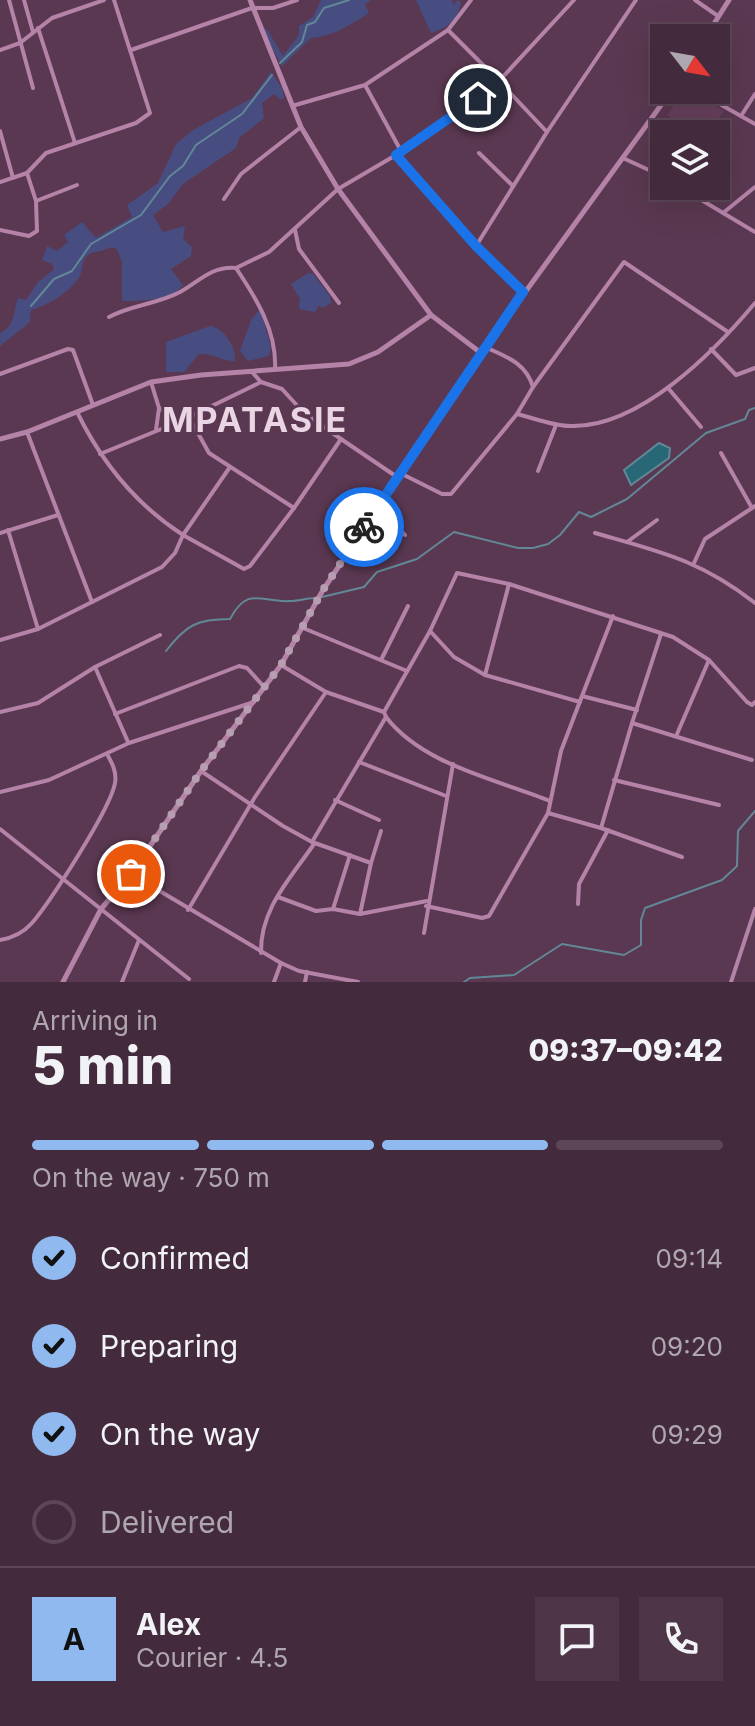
<!DOCTYPE html>
<meta charset="utf-8">
<style>
:root{--surface:#442a3d;--page:#4e3648;--text:#f1f3f6;--muted:#afa7b0;--line:#5c4657;--accent:#90b9f0}
body{margin:0;font-family:Inter,sans-serif;background:var(--page);color:var(--text);height:100vh;display:flex;flex-direction:column;font-size:30px;white-space:nowrap}
*{box-sizing:border-box;margin:0}
p{font-size:26px;color:var(--muted)}
.icon{flex:none;width:44px;height:44px;fill:none;stroke:currentColor;stroke-width:2;stroke-linecap:round;stroke-linejoin:round}
.map{position:relative;height:982px;overflow:hidden}
.drawer{display:flex;flex-direction:column;background:var(--surface);flex:1}
.drawer>*{flex:none}
.needle{width:52px;rotate:121deg}
.tools{position:absolute;left:650px;top:24px;display:grid;gap:16px}
.tools a{display:grid;place-items:center;width:80px;height:80px;border-radius:0px;background:var(--surface);box-shadow:0 8px 32px #0002,0 0 0 2px var(--line);font-size:40px}
.pin{position:absolute;display:grid;place-items:center;width:68px;height:68px;color:#fff;margin:-34px;border:4px solid #fff;border-radius:50%;box-shadow:0 2px 8px #0007}
.courier{position:absolute;display:grid;place-items:center;width:80px;height:80px;margin:-40px;border:6px solid #1a73e8;border-radius:50%;background:#fff;color:#222;box-shadow:0 2px 10px #0007}
.overview em{font-style:normal;font-weight:800}
.overview div{display:flex;flex-direction:column-reverse}
.overview{display:flex;align-items:center;justify-content:space-between;height:136px;padding:0 32px}
h1{font-size:52px;font-weight:800;line-height:60px}
.bar{display:grid;grid-template-columns:repeat(4,1fr);gap:12px 8px;align-content:center;height:96px;padding:0 32px}
.bar i{height:10px;border-radius:6px;background:var(--line)}
.bar .current{background:var(--accent)}
.bar p{grid-column:span 4}
.line{display:flex;align-items:center;gap:20px;padding:0 32px;border-top:2px solid var(--line)}
.line div{flex:1}
.round{display:grid;place-items:center;flex:none;width:84px;height:84px;border-radius:0px;background:var(--page)}
ol{padding:0 32px;list-style:none}
li{display:flex;align-items:center;gap:24px;height:88px}
li p{margin-inline-start:auto}
li .icon{padding:8px;border-radius:50%;background:var(--accent);color:#111;stroke-width:4}
li:last-child{color:var(--muted)}
li i{width:44px;height:44px;border:4px solid var(--line);border-radius:50%}
.map>svg:first-child{display:block}
.built{fill:#68405e}
.green{fill:#474d81}
.water{fill:#286776;stroke:#628897;stroke-width:2}
.lines{fill:none;stroke-linecap:round;stroke-linejoin:round}
.stream{stroke:#628897;stroke-width:2}
.minor{stroke:#b583a8;stroke-width:4}
.tertiary{stroke:#b583a8;stroke-width:5}
.done{stroke:#b89eb1;stroke-width:8;stroke-dasharray:0 14.4}
.route{stroke:#1a73e8;stroke-width:10}
.labels{text-anchor:middle;stroke-width:6;stroke-linejoin:round;paint-order:stroke}
.district-label{font-size:34px;font-weight:bold;letter-spacing:2px;fill:#ead5e4;stroke:#5a3851}
</style>
<div class="map">
<svg width="755" height="982" viewBox="0 0 755 982">
<rect width="100%" height="100%" fill="#5a3851"/>
<path class="built" d="M686,90L724,111L708,134H689L667,115Z"/>
<g class="green">
<path d="M321,0H371L365,4L369,13C349,26 333,36 311,38L282,66L259,23L268,31L283,56L299,35V26L313,17Z"/>
<path d="M416,0H452L454,5L457,0L461,2C458,20 448,28 431,33Z"/>
<path d="M271,72L282,88L284,98L281,100L274,94L262,103L264,118L239,138L236,148L183,184L168,204L153,215L163,232L185,226L183,239L192,247L191,256L171,269L183,285C171,301 141,301 122,301V262L117,249C108,245 109,250 100,251C74,255 89,269 75,283C63,296 48,305 31,310L30,322L0,346V333C16,326 13,311 18,298L26,300L38,282L54,269L52,264L42,260L47,246L57,251L68,242L64,235L82,222L96,238L132,217L127,205L158,183L176,144L193,130L252,98Z"/>
<path d="M308,273L313,274L330,296L331,303L322,308L319,305L315,312L299,309L300,299L291,284Z"/>
<path d="M260,309L271,347L269,356L248,361L240,351L251,320Z"/>
<path d="M210,326C224,328 236,347 235,361C223,362 214,353 199,354L184,372H166V342Z"/>
</g>
<path class="water" d="M659,443L670,448L669,458L631,485L624,470Z"/>
<g class="lines">
<g class="stream">
<path d="M280,63L302,42L307,25L315,22L324,8L349,0"/>
<path d="M31,306L54,279L72,271L91,244L141,215L170,176L183,166L196,145L242,114L272,75"/>
<path d="M322,597L364,587L377,572L417,559L454,532L518,548H533L548,544L560,535L579,512L591,517L627,499L706,433L745,419L749,410L755,408"/>
<path d="M166,651C186,625 197,619 230,619C248,585 261,603 290,601C299,601 307,598 316,598"/>
<path d="M464,982L470,978L514,975L562,944L624,955L641,945V920L645,908L722,880L737,866L738,831L755,811"/>
</g>
<g class="minor">
<path d="M9,0L33,88"/>
<path d="M24,0L33,32"/>
<path d="M695,0L718,16"/>
<path d="M38,28L75,143"/>
<path d="M448,30L499,81L574,0"/>
<path d="M0,50L20,43L52,18L104,0"/>
<path d="M131,50L252,8H273L297,0"/>
<path d="M365,85L401,151L499,81L547,132L476,246"/>
<path d="M695,90L755,124"/>
<path d="M292,106L365,85L448,30L471,0"/>
<path d="M741,116L755,94"/>
<path d="M0,131L13,178"/>
<path d="M547,132L636,0"/>
<path d="M479,153L513,186"/>
<path d="M625,159L664,177"/>
<path d="M0,182L27,173L46,153L136,123L150,113L114,0"/>
<path d="M678,186L755,232"/>
<path d="M224,199L241,174L301,127"/>
<path d="M36,201L77,185"/>
<path d="M723,213L755,187"/>
<path d="M0,230L29,236L37,231L36,201L27,173"/>
<path d="M295,230L299,249L339,303"/>
<path d="M109,317C131,305 158,304 180,292C200,281 211,266 236,268"/>
<path d="M485,347C507,357 526,363 533,387L517,414C534,418 553,426 571,426C639,428 714,352 755,303"/>
<path d="M711,349L736,375L755,368"/>
<path d="M275,369C277,331 256,298 236,268L269,252L338,189L396,155L476,246L523,292"/>
<path d="M252,372L261,382L282,389L304,413L341,439L294,508"/>
<path d="M0,374L68,349L73,350L93,405"/>
<path d="M151,382L159,408L156,430"/>
<path d="M533,387L624,262L728,332"/>
<path d="M668,388L701,427"/>
<path d="M159,408L181,421"/>
<path d="M189,417L209,453L294,508L250,566L244,569L183,535L230,467"/>
<path d="M27,432L92,602"/>
<path d="M341,439L397,477"/>
<path d="M721,453L752,508"/>
<path d="M100,454L181,421L261,382"/>
<path d="M538,471L556,425"/>
<path d="M400,473L442,494H451L517,414"/>
<path d="M378,506L405,535"/>
<path d="M8,530L38,629"/>
<path d="M0,533L58,515"/>
<path d="M595,533C661,552 700,560 755,603"/>
<path d="M627,542L657,520"/>
<path d="M694,563L705,539L755,506"/>
<path d="M613,616L582,696L637,710"/>
<path d="M303,628L407,671"/>
<path d="M430,631L384,712L386,717C423,765 496,779 550,801"/>
<path d="M661,634L632,723L752,760"/>
<path d="M0,640L38,629L162,567L175,553L183,535C135,504 102,463 77,412"/>
<path d="M381,660L408,606"/>
<path d="M281,665L326,692L384,712"/>
<path d="M95,667L128,742"/>
<path d="M485,675L454,657L430,631L457,573L509,584"/>
<path d="M582,696L561,751L548,813L601,828L632,723"/>
<path d="M580,702L485,675L509,584L673,637L709,660L747,702L752,705L755,702"/>
<path d="M0,712L38,703L95,667L160,635"/>
<path d="M115,714L239,666L247,668L265,688"/>
<path d="M677,734L709,660"/>
<path d="M359,762L446,796"/>
<path d="M201,771L283,826L312,842L371,863L360,914L427,901"/>
<path d="M614,780L719,805"/>
<path d="M0,792L49,780L129,743L254,702"/>
<path d="M335,800L379,820"/>
<path d="M601,828L682,857"/>
<path d="M0,829L189,979"/>
<path d="M312,842L386,717"/>
<path d="M371,863L381,831"/>
<path d="M131,874L281,963L299,971L358,982"/>
<path d="M278,897L316,911L333,909L360,914"/>
<path d="M578,904L579,884L608,830"/>
<path d="M426,906L482,918L489,916L548,813"/>
<path d="M333,909L350,855"/>
<path d="M188,910L255,797L326,692"/>
<path d="M424,933L453,764"/>
<path d="M0,940C12,938 24,932 32,923C50,902 111,808 115,783C117,772 112,763 107,754"/>
<path d="M261,953C260,909 290,879 314,844"/>
<path d="M122,982L139,940"/>
<path d="M274,982L281,963"/>
<path d="M305,982L307,972"/>
<path d="M731,982L755,909"/>
</g>
<g class="tertiary">
<path d="M250,0L301,127L338,189L431,315L481,353"/>
<path d="M705,38L729,0"/>
<path d="M0,439L27,432L151,382L201,375L349,364L378,352L431,315"/>
<path d="M63,982L101,909L131,874L201,771L281,665L323,590L481,353L672,90"/>
</g>
</g>
<g class="lines">
<path class="done" d="M131,874L201,771L281,665L323,590L364,527"/>
<path class="route" d="M364,527L523,292L476,246L396,155L478,98"/>
</g>
<g class="labels">
<g class="district-label">
<text x="255" y="432">MPATASIE</text>
</g>
</g>
</svg>
<div class="tools">
<a><svg class="needle" viewBox="-14 -14 28 28"><path d="M0-13l5 13h-10z" fill="#e53935"/><path d="M0 13l5-13h-10z" fill="#afa7b0"/></svg></a>
<a><svg class="icon" aria-label="layers" viewBox="0 0 24 24"><path d="M12 4l9 5-9 5-9-5zM3 14l9 5 9-5"/></svg></a>
</div>
<div class="pin" style="left:131px;top:874px;background:#ea580c"><svg class="icon" aria-label="bag" viewBox="0 0 24 24"><path d="M5 8h14l-1 12H6zM9 8a3 3 0 0 1 6 0"/></svg></div>
<div class="pin" style="left:478px;top:98px;background:#1f2937"><svg class="icon" aria-label="home" viewBox="0 0 24 24"><path d="M3 11l9-7 9 7M6 9v11h12V9"/></svg></div>
<div class="courier" style="left:364px;top:527px"><svg class="icon" aria-label="bike" viewBox="0 0 24 24"><circle cx="6" cy="16" r="4"/><circle cx="18" cy="16" r="4"/><path d="M6 16l4-8h5l3 8M10 8l3 8H6M13 5h3"/></svg></div>
</div>
<section class="drawer">
<div class="overview"><div><h1>5 min</h1><p>Arriving in</p></div><em>09:37–09:42</em></div>
<div class="bar"><i class="current"></i><i class="current"></i><i class="current"></i><i></i><p>On the way · 750 m</p></div>
<ol>
<li><svg class="icon" aria-label="check" viewBox="0 0 24 24"><path d="M5 12l5 5 9-10"/></svg>Confirmed<p>09:14</p></li>
<li><svg class="icon" aria-label="check" viewBox="0 0 24 24"><path d="M5 12l5 5 9-10"/></svg>Preparing<p>09:20</p></li>
<li><svg class="icon" aria-label="check" viewBox="0 0 24 24"><path d="M5 12l5 5 9-10"/></svg>On the way<p>09:29</p></li>
<li><i></i>Delivered</li>
</ol>
<div class="line" style="height:144px"><b class="round" style="background:var(--accent);color:#111">A</b><div><b>Alex</b><p>Courier · 4.5</p></div><a class="round"><svg class="icon" aria-label="chat" viewBox="0 0 24 24"><path d="M4 5h16v11H9l-5 4z"/></svg></a><a class="round"><svg class="icon" aria-label="phone" viewBox="0 0 24 24"><path d="M5 4h4l2 5-3 2q2 4 5 5l2-3 5 2v4C11 20 4 13 5 4z"/></svg></a></div>
</section>
